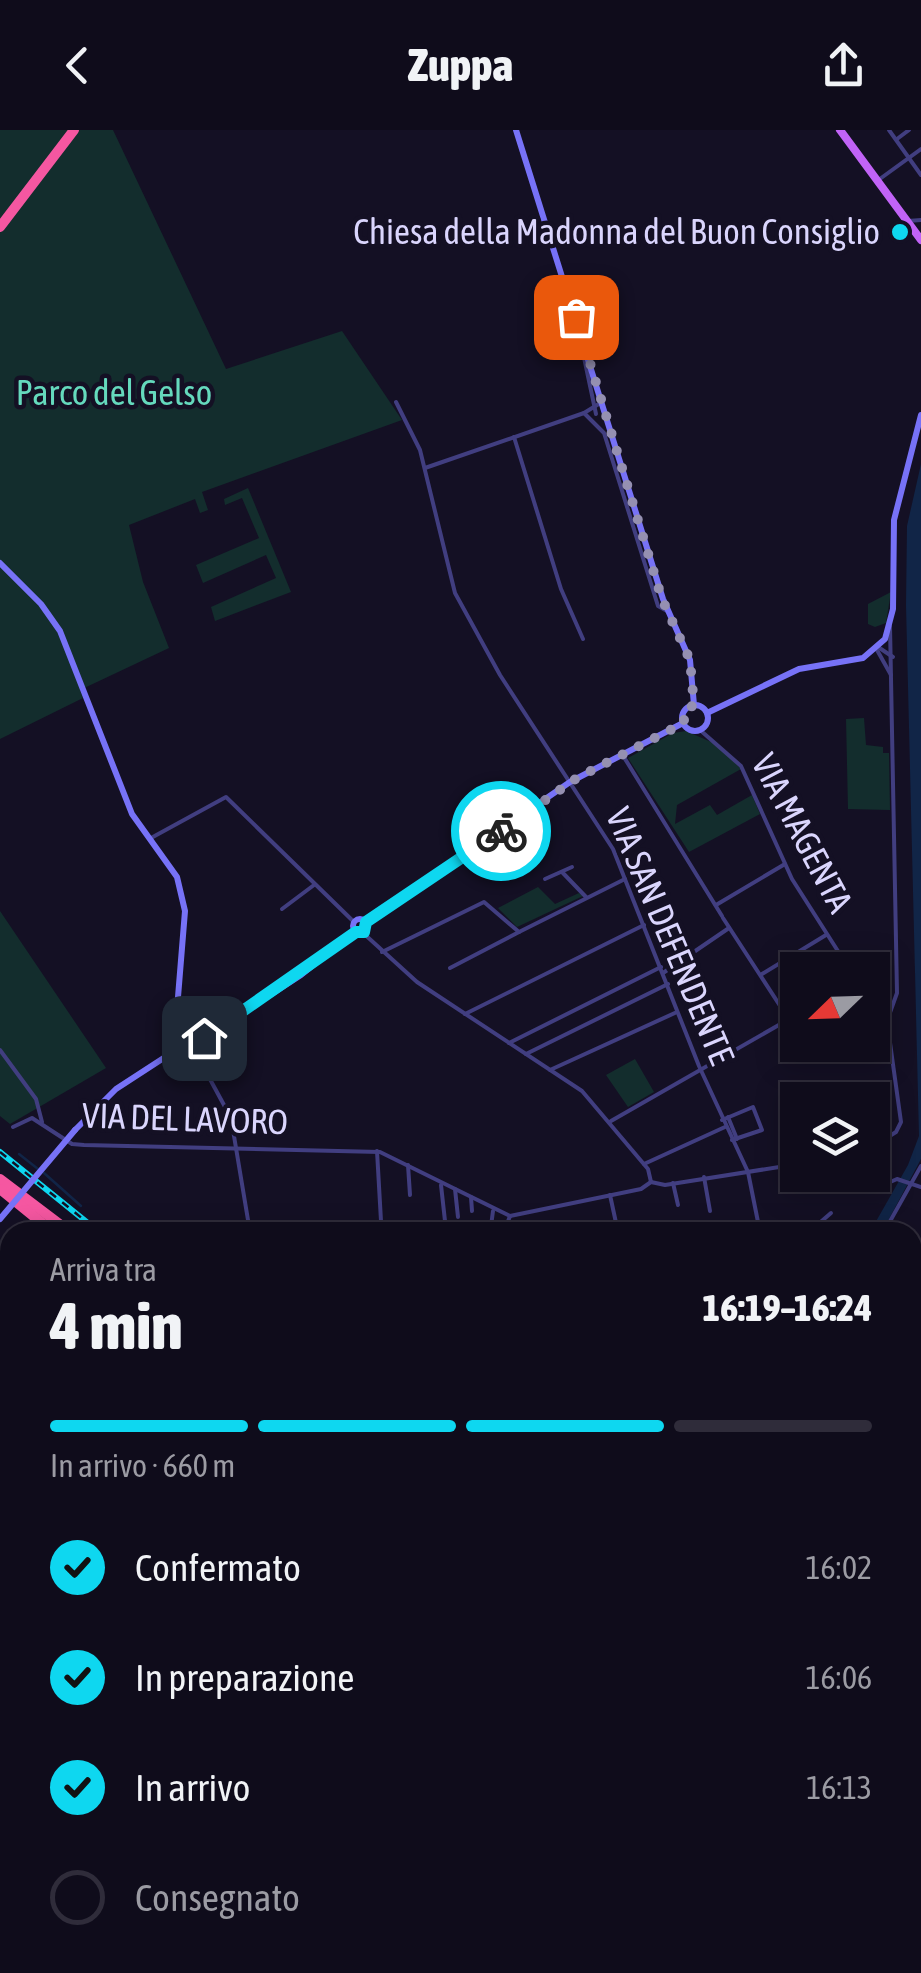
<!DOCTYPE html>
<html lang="it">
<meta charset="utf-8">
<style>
:root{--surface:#0f0c1b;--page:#1d1a28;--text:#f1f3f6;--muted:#9b9ba3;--line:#2f2c3a;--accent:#0ed7f0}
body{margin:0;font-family:"Asap Condensed",sans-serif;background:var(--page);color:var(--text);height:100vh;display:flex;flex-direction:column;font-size:38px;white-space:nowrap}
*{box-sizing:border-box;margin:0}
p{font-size:32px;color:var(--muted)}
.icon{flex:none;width:55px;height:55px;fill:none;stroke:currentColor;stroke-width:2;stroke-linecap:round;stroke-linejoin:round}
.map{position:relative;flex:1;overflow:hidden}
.panel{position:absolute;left:0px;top:1092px;width:922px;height:752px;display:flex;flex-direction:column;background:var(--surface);border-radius:30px 30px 0 0;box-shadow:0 5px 25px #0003,0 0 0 2px var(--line)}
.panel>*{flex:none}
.needle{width:65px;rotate:247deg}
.fabs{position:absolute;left:780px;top:822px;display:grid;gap:20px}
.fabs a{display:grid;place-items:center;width:110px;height:110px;border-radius:0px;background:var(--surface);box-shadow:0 5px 25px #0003,0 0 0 2px var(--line);font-size:50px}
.pin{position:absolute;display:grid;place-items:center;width:85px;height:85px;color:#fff;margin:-42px;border-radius:20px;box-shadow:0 5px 15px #0006}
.courier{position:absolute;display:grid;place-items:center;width:100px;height:100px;margin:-50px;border:8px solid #0ed7f0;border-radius:50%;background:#fff;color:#222;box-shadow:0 2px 12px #0007}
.summary em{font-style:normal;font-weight:800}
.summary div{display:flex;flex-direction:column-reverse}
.summary{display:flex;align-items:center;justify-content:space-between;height:170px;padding:0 50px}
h1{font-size:65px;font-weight:800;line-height:75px}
.bar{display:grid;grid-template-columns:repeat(4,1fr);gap:15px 10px;align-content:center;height:120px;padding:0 50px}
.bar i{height:12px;border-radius:8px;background:var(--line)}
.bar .current{background:var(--accent)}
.bar p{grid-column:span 4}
ol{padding:0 50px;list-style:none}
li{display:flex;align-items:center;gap:30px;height:110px}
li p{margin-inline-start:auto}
li .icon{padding:10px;border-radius:50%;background:var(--accent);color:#111;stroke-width:4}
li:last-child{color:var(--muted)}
li i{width:55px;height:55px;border:5px solid var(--line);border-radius:50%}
header{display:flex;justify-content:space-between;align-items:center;height:130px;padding:0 50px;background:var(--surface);font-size:45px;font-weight:800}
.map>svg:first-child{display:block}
.green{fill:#132d2d}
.water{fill:#112547}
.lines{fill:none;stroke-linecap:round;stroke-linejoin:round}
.stream{stroke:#112547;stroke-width:2.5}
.street{stroke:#413e80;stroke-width:4}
.secondary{stroke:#7772f7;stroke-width:6}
.primary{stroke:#c163f6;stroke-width:8}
.highway{stroke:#f557a1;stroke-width:10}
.rail-casing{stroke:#0ed7f0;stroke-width:6}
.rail{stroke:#141024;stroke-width:2.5;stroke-dasharray:8;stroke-linecap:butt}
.secondary-bridge{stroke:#7772f7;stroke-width:6}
.done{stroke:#9590b1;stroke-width:10;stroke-dasharray:0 18}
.route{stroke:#0ed7f0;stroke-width:12}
.poi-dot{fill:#0ed7f0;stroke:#141024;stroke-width:4}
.labels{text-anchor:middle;stroke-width:9;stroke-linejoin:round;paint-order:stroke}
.poi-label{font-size:35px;fill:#dad5fd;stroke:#141024;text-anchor:end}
.park-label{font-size:35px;fill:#65d9bd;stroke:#141024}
.street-label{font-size:35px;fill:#dad5fd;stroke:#141024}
</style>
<header><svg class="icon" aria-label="back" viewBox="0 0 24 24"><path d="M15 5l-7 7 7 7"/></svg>Zuppa<svg class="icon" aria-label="share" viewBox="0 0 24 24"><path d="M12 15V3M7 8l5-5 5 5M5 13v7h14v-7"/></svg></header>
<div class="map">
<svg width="921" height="1843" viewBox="0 0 921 1843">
<rect width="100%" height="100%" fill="#141024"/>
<g class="green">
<path d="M0,0H113L226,239L342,201L402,290L202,362L208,380L200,383L195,369L129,395L143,452L169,518L80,560L83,568L0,609Z"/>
<path d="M248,358L291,462L215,491L211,477L276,448L266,425L203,453L196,435L259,408L242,368L225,375L224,369Z"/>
<path d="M920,389H921V719Z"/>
<path d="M891,462L886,493L875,497L868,494V474Z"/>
<path d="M864,588L866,615L883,617V623H889L890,680L848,679L846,589Z"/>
<path d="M686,601L718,615L741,639L677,675L675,694L710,675L717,685L752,665L760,684L689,722L628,628L673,603Z"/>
<path d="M538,757L555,774L579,763L583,766L517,797L498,778Z"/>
<path d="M0,781L106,938L10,994L0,986Z"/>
<circle cx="191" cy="914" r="11"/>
<path d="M635,929L654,962L628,977L606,945Z"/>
<path d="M913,1327L921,1331V1548L912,1546Z"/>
<path d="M269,1835H357L358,1843H264Z"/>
</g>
<path class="water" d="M921,334V1029L882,1102H870L908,1035L919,1006L906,475L907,396Z"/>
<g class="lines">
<g class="stream">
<path d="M19,1024L38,1039"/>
<path d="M44,1043L81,1076"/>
</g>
<g class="street">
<path d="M889,0L921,45"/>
<path d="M897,9L909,0"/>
<path d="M877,51L921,19"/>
<path d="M908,91L921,90"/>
<path d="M582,218L596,284"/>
<path d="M396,272L420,320L455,463L500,545L613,719L699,936L748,1042L760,1102"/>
<path d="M584,283L604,303L658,476L667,481"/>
<path d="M514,307L561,459L583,509"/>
<path d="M425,338L584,283L602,272"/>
<path d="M878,517L893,527"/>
<path d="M877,520L891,545"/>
<path d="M700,600L741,636L792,749L850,840"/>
<path d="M622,624L722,786"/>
<path d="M151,708L226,667L354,792"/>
<path d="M562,742L586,767"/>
<path d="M545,749L572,737"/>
<path d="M716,775L785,734"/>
<path d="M282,779L314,755"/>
<path d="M723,788L788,888"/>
<path d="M362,802L417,852L582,961L648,1039L651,1052"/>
<path d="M382,822L484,772L519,802L625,749"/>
<path d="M450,838L519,802"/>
<path d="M663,843L729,798"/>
<path d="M762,844L826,805"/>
<path d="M872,880L887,891"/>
<path d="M465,884L644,795"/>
<path d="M887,891L897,863L890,496"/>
<path d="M509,913L661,837"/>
<path d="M0,920L36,969L42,992"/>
<path d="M526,924L668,854"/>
<path d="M198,927L231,988L250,1102"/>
<path d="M550,940L677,882"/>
<path d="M728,987L737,1009"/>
<path d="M722,990L753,977L762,1000L732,1010"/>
<path d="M611,991L798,884"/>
<path d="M13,997L32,988L72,1014L84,1015L380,1022L510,1086"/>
<path d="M872,997L880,1012L873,1016"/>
<path d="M880,1012L896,1002L901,992L887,891"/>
<path d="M872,1015L887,1041"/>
<path d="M377,1021L381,1091"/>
<path d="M644,1034L725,997"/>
<path d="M408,1035L410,1065"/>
<path d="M817,1045L870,1047L888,1053L897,1049L921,1057"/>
<path d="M704,1047L710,1081"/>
<path d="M673,1053L678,1075"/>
<path d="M441,1055L446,1100"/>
<path d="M889,1057L890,1047"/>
<path d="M455,1059L458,1087"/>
<path d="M610,1065L618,1102"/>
<path d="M471,1067L472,1081"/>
<path d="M510,1086L641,1059L651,1052L665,1055L798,1034"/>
<path d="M491,1096L493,1081"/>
<path d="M504,1102L510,1086"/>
<path d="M809,1102L831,1083"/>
<path d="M884,1102L921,1036"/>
<path d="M0,1577L10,1567"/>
<path d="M912,1656L921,1658"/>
<path d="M425,1835L427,1843"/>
<path d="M551,1835L567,1843"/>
<path d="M745,1835L764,1843"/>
<path d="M720,1841L728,1835"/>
<path d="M60,1843L64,1835"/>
<path d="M258,1843L263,1835"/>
<path d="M601,1843L606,1835"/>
<path d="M636,1843L641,1835"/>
<path d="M658,1843L663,1835"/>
</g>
<g class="secondary">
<path d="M516,0L663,469L690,530L694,575"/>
<path d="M0,433L41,474L60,501L132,684L177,747L185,781L178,867L184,900"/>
<circle cx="695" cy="588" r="13"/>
<path d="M707,583L799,539L863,528L885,509L893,479L894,390L921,285"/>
<circle cx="360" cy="796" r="7"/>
<path d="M366,792L570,652L683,593"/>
<circle cx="190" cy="914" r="15"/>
<path d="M204,908L301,845L356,801"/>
<path d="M75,1000L116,959L176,920"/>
<path d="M0,1221L10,1235"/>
<path d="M0,1313L10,1305"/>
<path d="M0,1339L4,1371"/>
<path d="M0,1625L10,1630"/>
</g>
<path class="primary" d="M840,0L921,110"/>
<g class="highway">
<path d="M0,97L74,0"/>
<path d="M0,1049L70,1102"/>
<path d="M0,1059L53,1102"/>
<path d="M912,1776L921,1787"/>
<path d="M912,1791L921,1801"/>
</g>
<g class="rail-casing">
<g id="rail">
<path d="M0,1022L99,1102"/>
<path d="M912,1754L921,1764"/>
</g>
</g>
<use href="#rail" class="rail"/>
<path class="secondary-bridge" d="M0,1089L75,1000"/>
</g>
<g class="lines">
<path class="done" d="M501,701L577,648L684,593V581L694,575L690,530L662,469L576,187"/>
<path class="route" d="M204,908L356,802H364L366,792L501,701"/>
</g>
<circle class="poi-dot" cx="900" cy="102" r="10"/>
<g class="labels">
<g class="poi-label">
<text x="880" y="114">Chiesa della Madonna del Buon Consiglio</text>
</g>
<g class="park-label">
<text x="114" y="275">Parco del Gelso</text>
</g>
<g class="street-label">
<text transform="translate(802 703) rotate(62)" y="12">VIA MAGENTA</text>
<text transform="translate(670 806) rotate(67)" y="12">VIA SAN DEFENDENTE</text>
<text transform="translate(185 989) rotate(2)" y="12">VIA DEL LAVORO</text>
</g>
</g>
</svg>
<div class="fabs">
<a><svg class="needle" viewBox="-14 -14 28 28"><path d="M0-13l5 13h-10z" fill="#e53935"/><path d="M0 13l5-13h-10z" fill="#9b9ba3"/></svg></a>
<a><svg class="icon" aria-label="layers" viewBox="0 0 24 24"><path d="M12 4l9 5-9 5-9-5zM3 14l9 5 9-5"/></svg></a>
</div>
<div class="pin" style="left:576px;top:187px;background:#ea580c"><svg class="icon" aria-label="bag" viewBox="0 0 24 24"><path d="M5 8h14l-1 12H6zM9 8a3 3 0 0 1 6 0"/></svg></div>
<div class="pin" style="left:204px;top:908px;background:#1f2937"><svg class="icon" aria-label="home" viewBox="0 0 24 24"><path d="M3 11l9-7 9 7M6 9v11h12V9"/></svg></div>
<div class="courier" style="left:501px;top:701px"><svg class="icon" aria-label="bike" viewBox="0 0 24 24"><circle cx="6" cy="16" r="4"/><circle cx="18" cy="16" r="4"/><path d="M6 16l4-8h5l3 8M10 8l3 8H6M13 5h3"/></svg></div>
<section class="panel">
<div class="summary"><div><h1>4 min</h1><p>Arriva tra</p></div><em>16:19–16:24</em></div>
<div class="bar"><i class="current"></i><i class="current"></i><i class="current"></i><i></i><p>In arrivo · 660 m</p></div>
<ol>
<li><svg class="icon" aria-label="check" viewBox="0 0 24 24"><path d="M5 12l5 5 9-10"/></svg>Confermato<p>16:02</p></li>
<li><svg class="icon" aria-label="check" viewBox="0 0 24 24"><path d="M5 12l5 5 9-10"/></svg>In preparazione<p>16:06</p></li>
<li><svg class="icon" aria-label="check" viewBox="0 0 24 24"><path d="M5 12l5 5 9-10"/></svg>In arrivo<p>16:13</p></li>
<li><i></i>Consegnato</li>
</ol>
</section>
</div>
